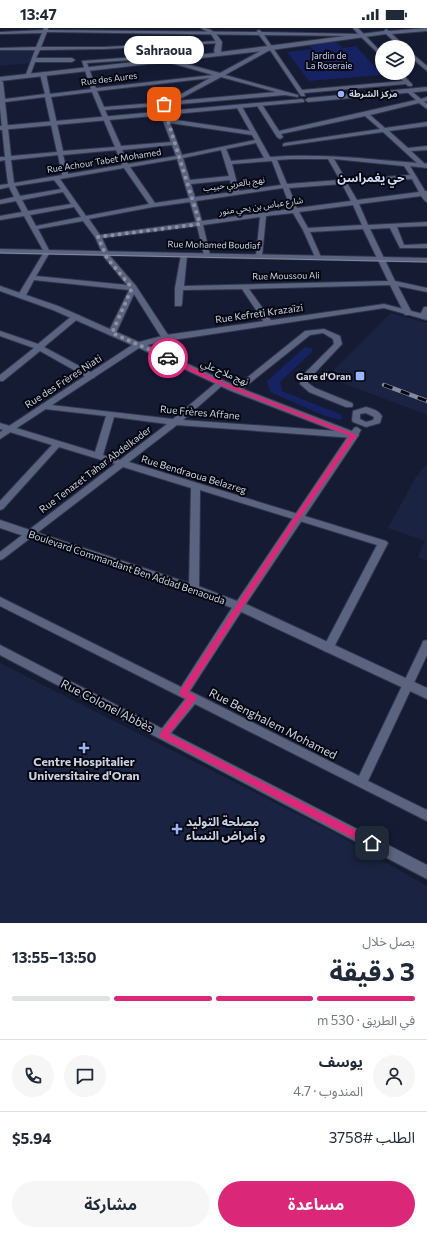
<!DOCTYPE html>
<html lang="ar">
<meta charset="utf-8">
<style>
:root{--surface:#fff;--page:#f6f6f7;--text:#1f2937;--muted:#747a83;--line:#e0e1e3;--accent:#db2777}
body{margin:0;font-family:Commissioner,"Noto Sans Arabic",sans-serif;background:var(--page);color:var(--text);direction:rtl;height:100vh;display:flex;flex-direction:column;font-size:15px;white-space:nowrap}
*{box-sizing:border-box;margin:0}
p{font-size:13px;color:var(--muted)}
.icon{flex:none;width:22px;height:22px;fill:none;stroke:currentColor;stroke-width:2;stroke-linecap:round;stroke-linejoin:round}
.map{position:relative;height:895px;overflow:hidden;direction:ltr}
.panel{display:flex;flex-direction:column;background:var(--surface);flex:1}
.panel>*{flex:none}
.fabs{position:absolute;left:375px;top:12px;display:grid;gap:8px}
.fabs a{display:grid;place-items:center;width:40px;height:40px;border-radius:50%;background:var(--surface);box-shadow:0 2px 10px #0003;font-size:20px}
.pin{position:absolute;display:grid;place-items:center;width:34px;height:34px;color:#fff;margin:-17px;border-radius:8px;box-shadow:0 2px 6px #0006}
.courier{position:absolute;display:grid;place-items:center;width:40px;height:40px;margin:-20px;border:3px solid #db2777;border-radius:50%;background:#fff;color:#222;box-shadow:0 1px 5px #0007}
.bubble{position:absolute;height:28px;border-radius:14px;background:var(--surface);box-shadow:0 2px 10px #0003;font-size:13px;font-weight:700;line-height:28px;text-align:center;direction:rtl}
.summary em{font-style:normal;font-weight:700}
.summary div{display:flex;flex-direction:column-reverse}
.summary{display:flex;align-items:center;justify-content:space-between;height:68px;padding:0 12px}
h1{font-size:26px;font-weight:700;line-height:30px}
.bar{display:grid;grid-template-columns:repeat(4,1fr);gap:6px 4px;align-content:center;height:48px;padding:0 12px}
.bar i{height:5px;border-radius:3px;background:var(--line)}
.bar .current{background:var(--accent)}
.bar p{grid-column:span 4}
.line{display:flex;align-items:center;gap:10px;padding:0 12px;border-top:1px solid var(--line)}
.line div{flex:1}
.round{display:grid;place-items:center;flex:none;width:42px;height:42px;border-radius:21px;background:var(--page)}
.cta{display:flex;gap:8px;margin-top:auto;padding:8px 12px}
.cta a{flex:1;height:46px;border-radius:24px;background:var(--accent);color:#fff;font-size:16px;font-weight:700;line-height:46px;text-align:center}
.cta a+a{background:var(--page);color:var(--text)}
.status{display:flex;justify-content:space-between;align-items:center;height:28px;padding:0 20px;background:var(--surface);direction:ltr}
.status svg{height:11px;fill:currentColor}
.map>svg:first-child{display:block}
.built{fill:#1a2341}
.green{fill:#162261}
.lines{fill:none;stroke-linecap:round;stroke-linejoin:round}
.street-casing{stroke:#33364a;stroke-width:2}
.secondary-casing{stroke:#33364a;stroke-width:2}
.street{fill:#5a6480;fill-rule:evenodd}
.secondary{fill:#5a6480;fill-rule:evenodd}
.tram{stroke:#858b9e;stroke-width:1}
.rail-casing{stroke:#858b9e;stroke-width:4.5}
.rail{stroke:#050711;stroke-width:3;stroke-dasharray:9;stroke-linecap:butt}
.route{fill:#db2777}
.done{stroke:#8c92a5;stroke-width:4;stroke-dasharray:0 7.2}
.poi-dot{fill:#9cb4fd;stroke:#050711;stroke-width:1.5}
.labels{text-anchor:middle;stroke-width:4;stroke-linejoin:round;paint-order:stroke}
.far-park-label{font-size:9px;fill:#c2d0f7;stroke:#050711}
.far-street-label{font-size:9px;fill:#ccd2e2;stroke:#050711}
.far-poi-label{font-size:9px;font-weight:bold;fill:#ccd2e2;stroke:#050711;text-anchor:start}
.street-label{font-size:10px;fill:#ccd2e2;stroke:#050711}
.poi-label{font-size:10px;font-weight:bold;fill:#ccd2e2;stroke:#050711;text-anchor:end}
.far-district-label{font-size:12px;font-weight:bold;fill:#d1dcf8;stroke:#050711}
.near-street-label{font-size:12px;fill:#ccd2e2;stroke:#050711}
.near-poi-label{font-size:12px;font-weight:bold;fill:#ccd2e2;stroke:#050711}
</style>
<div class="status"><b>13:47</b><svg viewBox="0 0 49 12"><path d="M0 12V9h3v3zM5 12V6h3v6zM10 12V3h3v9zM15 12V0h3v12zM26 1h20v11H26zM47 4h2v5h-2z"/></svg></div>
<div class="map">
<svg width="427" height="895" viewBox="0 0 427 895">
<rect width="100%" height="100%" fill="#141b33"/>
<g class="built">
<path d="M0,23H34L29,35L0,38Z"/>
<path d="M391,285L427,295V387L327,349Z"/>
<path d="M427,435V533L418,529L425,513L388,500L416,449Z"/>
<path d="M0,635L335,805L427,858V895H0Z"/>
</g>
<g class="green">
<path d="M336,14L343,20L356,18L382,47L309,53L287,24L313,21L308,17Z"/>
<path d="M305,319L311,320L313,323L280,354L282,363L340,386L343,389L340,392L325,388L270,364L267,353Z"/>
</g>
<g class="lines">
<g class="street-casing">
<g id="street">
<path d="M44,0H48V2L257,4V3L259,2L262,4L358,6L353,0H358L382,25V29L360,8L264,7L302,62L403,53L395,45H401L412,56V58H408L406,56L304,65L305,68H301L270,22L225,47L298,67V69L285,67L169,77L164,80L169,91L250,103L236,78L241,77L270,129C320,125 368,131 417,135L383,104L283,118V116L285,115L380,101L365,88L281,106L283,109L280,111L277,109L256,76L261,75L279,103L416,72L406,63L409,61L421,71L427,69V73H424L427,76V81L419,75L370,87L385,100L427,94V98L389,103L408,120L427,118V122L411,123L425,136L427,135V140L410,138L425,163H427V174L425,173L421,168L359,176L368,197L427,194V198L397,199L404,217L427,216V220H400L390,200L370,201L395,253L427,260V264L398,258L412,285L411,287H405L390,257L249,261L273,295L269,297H266L242,261L183,262L182,276L181,278H175V260L181,227L184,225L187,227L184,258L388,253L363,201L310,204L321,229L318,231L315,229L303,202L293,185L266,188L262,228L259,230L256,228L260,189L203,197L210,227L207,229L204,227L197,198L102,210L110,228L136,258L170,310L169,312H163L134,266L116,305L112,307H109L108,305L129,262L34,252L25,269H19L18,267L44,224L24,188L0,192V188L22,184L16,173L0,176V172L14,169L9,159L0,161V157L8,156L5,132L0,133V129H5L0,80V52L3,54L5,71L45,66L40,46L43,44L46,46L50,66L91,61L82,33L163,27L165,25L167,26L168,31L220,45L268,19L259,7L47,4L41,19H104L219,13L221,14L219,15L104,21L40,22L36,30H72L75,32L72,34H35L30,48L25,49L35,22H0V20L36,19L42,5L0,6V4L43,2ZM163,30L164,33L213,47L96,60L87,35ZM221,49L276,64L176,73ZM210,50L167,74L104,79L97,63ZM92,64L115,119L63,123L51,69ZM45,69L57,124L11,128L5,74ZM159,78L158,79L171,114L121,118L105,82ZM170,95L252,107L255,112L182,127ZM256,115L264,130L231,133L226,121ZM172,117L176,128L128,136L122,122ZM116,122L122,137L68,146L63,127ZM221,122L229,148L190,152L183,130ZM58,127L62,147L14,155L11,132ZM177,131L189,170L155,175L130,139ZM292,131H328L340,152L287,156L277,132ZM334,131L404,138L410,147L346,152ZM272,133L281,157L239,163L232,136ZM124,140L149,176L86,188L60,151ZM412,151L419,164L357,172L347,155ZM54,152L61,161L20,168L15,158ZM230,152L233,164L195,169L191,156ZM342,156L351,173L297,180L289,160ZM283,160L291,181L202,193L196,173ZM63,164L71,176L28,183L22,172ZM190,174L196,194L100,207L89,191L153,179ZM353,177L362,197L308,200L299,184ZM74,179L81,189L36,198L30,187ZM83,193L95,209L104,229L127,257L36,248L50,224L38,201Z"/>
<path d="M424,279H427V288L423,291L419,289Z"/>
<path d="M73,287H79L80,289L44,319L94,346L95,348L94,350H88L40,323L3,353H0V347L34,320L0,308V303L38,316Z"/>
<path d="M324,301L340,308L342,316L309,351L308,355L315,360L352,375L353,377L352,379H346L309,364L300,356L302,348L334,316L333,311L323,305L310,307L240,363H237L233,361L305,303Z"/>
<path d="M218,353H224L225,355L183,392L351,404L354,400L357,399L361,402L357,409L354,410L177,397L129,434L386,513L388,515L332,623L328,624L324,623L323,620L377,517L200,462L199,561L198,564H190L189,561L191,460L123,439L3,531L0,532V524L115,436L59,419L3,481L0,482V473L52,417L0,401V395L95,424L106,388L45,381L42,380L41,378L42,376L173,391ZM114,389L167,396L120,432L103,427Z"/>
<path d="M366,379C373,381 378,382 382,388L380,395L366,399L353,394L352,392L353,383ZM366,385L374,389L373,392L366,394L360,391V386Z"/>
<path d="M0,569L181,659L235,575H243L244,578L243,581L190,663L359,748L422,616L423,613L427,612V627L368,753L427,782V793L195,676L167,710L163,712L159,710L157,707L159,704L185,671L0,578Z"/>
</g>
</g>
<g class="secondary-casing">
<g id="secondary">
<path d="M201,0C212,0 216,5 222,14L221,24L384,3L386,1L389,3L427,0V3L392,6L406,19H400L386,6L271,22L0,53V49L215,25L214,23L216,14L211,6Z"/>
<path d="M408,22L427,38V43L408,27Z"/>
<path d="M427,59V63L308,74L305,72L308,70Z"/>
<path d="M302,71L304,72V74L0,102V98Z"/>
<path d="M0,221L427,230V234L0,225Z"/>
<path d="M0,258L58,278L139,314L166,307L384,276L427,287V292L384,280L166,313L147,317L238,359L357,405L359,407L246,576L427,660V671L235,581L190,564L0,500V492L198,558L237,573L348,408L231,363L139,320L0,411V404L132,317L53,282L0,263Z"/>
<path d="M0,617L427,837V851L0,627Z"/>
</g>
</g>
<use href="#street" class="street"/>
<use href="#secondary" class="secondary"/>
<path class="tram" d="M0,225L427,234"/>
<g class="rail-casing">
<path id="rail" d="M384,357L427,373"/>
</g>
<use href="#rail" class="rail"/>
</g>
<path class="route" d="M166,329H170L220,353L357,407L300,490L188,664L196,668L197,670L169,706L375,812L376,815L375,818L372,819L368,818L160,709L159,707L187,671L180,667V663L296,487L350,408L216,355L166,332Z"/>
<g class="lines">
<path class="done" d="M164,76L161,79L168,93L200,196L98,209L107,230L132,260L112,305L168,330"/>
</g>
<g class="poi-dot">
<circle cx="341" cy="66" r="4"/>
<rect x="355" y="343" width="10" height="10" rx="2"/>
<path d="M82 714h4v4h4v4h-4v4h-4v-4h-4v-4h4z"/>
<path d="M175 795h4v4h4v4h-4v4h-4v-4h-4v-4h4z"/>
</g>
<g class="labels">
<g class="far-park-label">
<text x="329" y="31">Jardin de<tspan x="329" dy="10">La Roseraie</tspan></text>
</g>
<g class="far-street-label">
<text transform="translate(109 51) rotate(-7)" y="3">Rue des Aures</text>
<text transform="translate(104 133) rotate(-9)" y="3">Rue Achour Tabet Mohamed</text>
<text transform="translate(234 156) rotate(-8)" y="3">نهج بالعربي حبيب</text>
<text transform="translate(261 178) rotate(-8)" y="3">شارع عباس بن يحي منور</text>
<text transform="translate(214 217) rotate(1)" y="3">Rue Mohamed Boudiaf</text>
<text transform="translate(286 248) rotate(-1)" y="3">Rue Moussou Ali</text>
</g>
<g class="far-poi-label">
<text x="349" y="69">مركز الشرطة</text>
</g>
<g class="street-label">
<text transform="translate(259 285) rotate(-8)" y="4">Rue Kefreti Krazaïzi</text>
<text transform="translate(225 344) rotate(23)" y="4">نهج ملاح علي</text>
<text transform="translate(63 353) rotate(-33)" y="4">Rue des Frères Niati</text>
<text transform="translate(200 384) rotate(5)" y="4">Rue Frères Affane</text>
<text transform="translate(95 441) rotate(-37)" y="4">Rue Tenazet Tahar Abdelkader</text>
<text transform="translate(194 446) rotate(17)" y="4">Rue Bendraoua Belazreg</text>
<text transform="translate(127 539) rotate(19)" y="4">Boulevard Commandant Ben Addad Benaouda</text>
</g>
<g class="poi-label">
<text x="351" y="352">Gare d'Oran</text>
</g>
<g class="far-district-label">
<text x="371" y="154">حي يغمراسن</text>
</g>
<g class="near-street-label">
<text transform="translate(107 678) rotate(27)" y="4">Rue Colonel Abbès</text>
<text transform="translate(273 696) rotate(27)" y="4">Rue Benghalem Mohamed</text>
</g>
<g class="near-poi-label">
<text x="84" y="738">Centre Hospitalier<tspan x="84" dy="14">Universitaire d'Oran</tspan></text>
<text x="186" y="798" text-anchor="start">مصلحة التوليد<tspan x="186" dy="14">و أمراض النساء</tspan></text>
</g>
</g>
</svg>
<div class="fabs">
<a><svg class="icon" aria-label="layers" viewBox="0 0 24 24"><path d="M12 4l9 5-9 5-9-5zM3 14l9 5 9-5"/></svg></a>
</div>
<div class="pin" style="left:164px;top:76px;background:#ea580c"><svg class="icon" aria-label="bag" viewBox="0 0 24 24"><path d="M5 8h14l-1 12H6zM9 8a3 3 0 0 1 6 0"/></svg></div>
<div class="pin" style="left:372px;top:815px;background:#1f2937"><svg class="icon" aria-label="home" viewBox="0 0 24 24"><path d="M3 11l9-7 9 7M6 9v11h12V9"/></svg></div>
<div class="courier" style="left:168px;top:330px"><svg class="icon" aria-label="car" viewBox="0 0 24 24"><path d="M5 17H2v-5l4-1 3-4h7l3 4 3 1v5h-3M9 17h6M6 11h13"/><circle cx="7" cy="17" r="2"/><circle cx="17" cy="17" r="2"/></svg></div>
<div class="bubble" style="left:124px;top:8px;width:80px">Sahraoua</div>
</div>
<section class="panel">
<div class="summary"><div><h1>3 دقيقة</h1><p>يصل خلال</p></div><em>13:50–13:55</em></div>
<div class="bar"><i class="current"></i><i class="current"></i><i class="current"></i><i></i><p>في الطريق · 530 m</p></div>
<div class="line" style="height:72px"><a class="round"><svg class="icon" aria-label="person" viewBox="0 0 24 24"><circle cx="12" cy="8" r="4"/><path d="M4 21q1-7 8-7t8 7"/></svg></a><div><b>يوسف</b><p>المندوب · 4.7</p></div><a class="round"><svg class="icon" aria-label="chat" viewBox="0 0 24 24"><path d="M4 5h16v11H9l-5 4z"/></svg></a><a class="round"><svg class="icon" aria-label="phone" viewBox="0 0 24 24"><path d="M5 4h4l2 5-3 2q2 4 5 5l2-3 5 2v4C11 20 4 13 5 4z"/></svg></a></div>
<div class="line" style="height:52px"><div>الطلب #3758</div><b>$5.94</b></div>
<div class="cta"><a>مساعدة</a><a>مشاركة</a></div>
</section>
